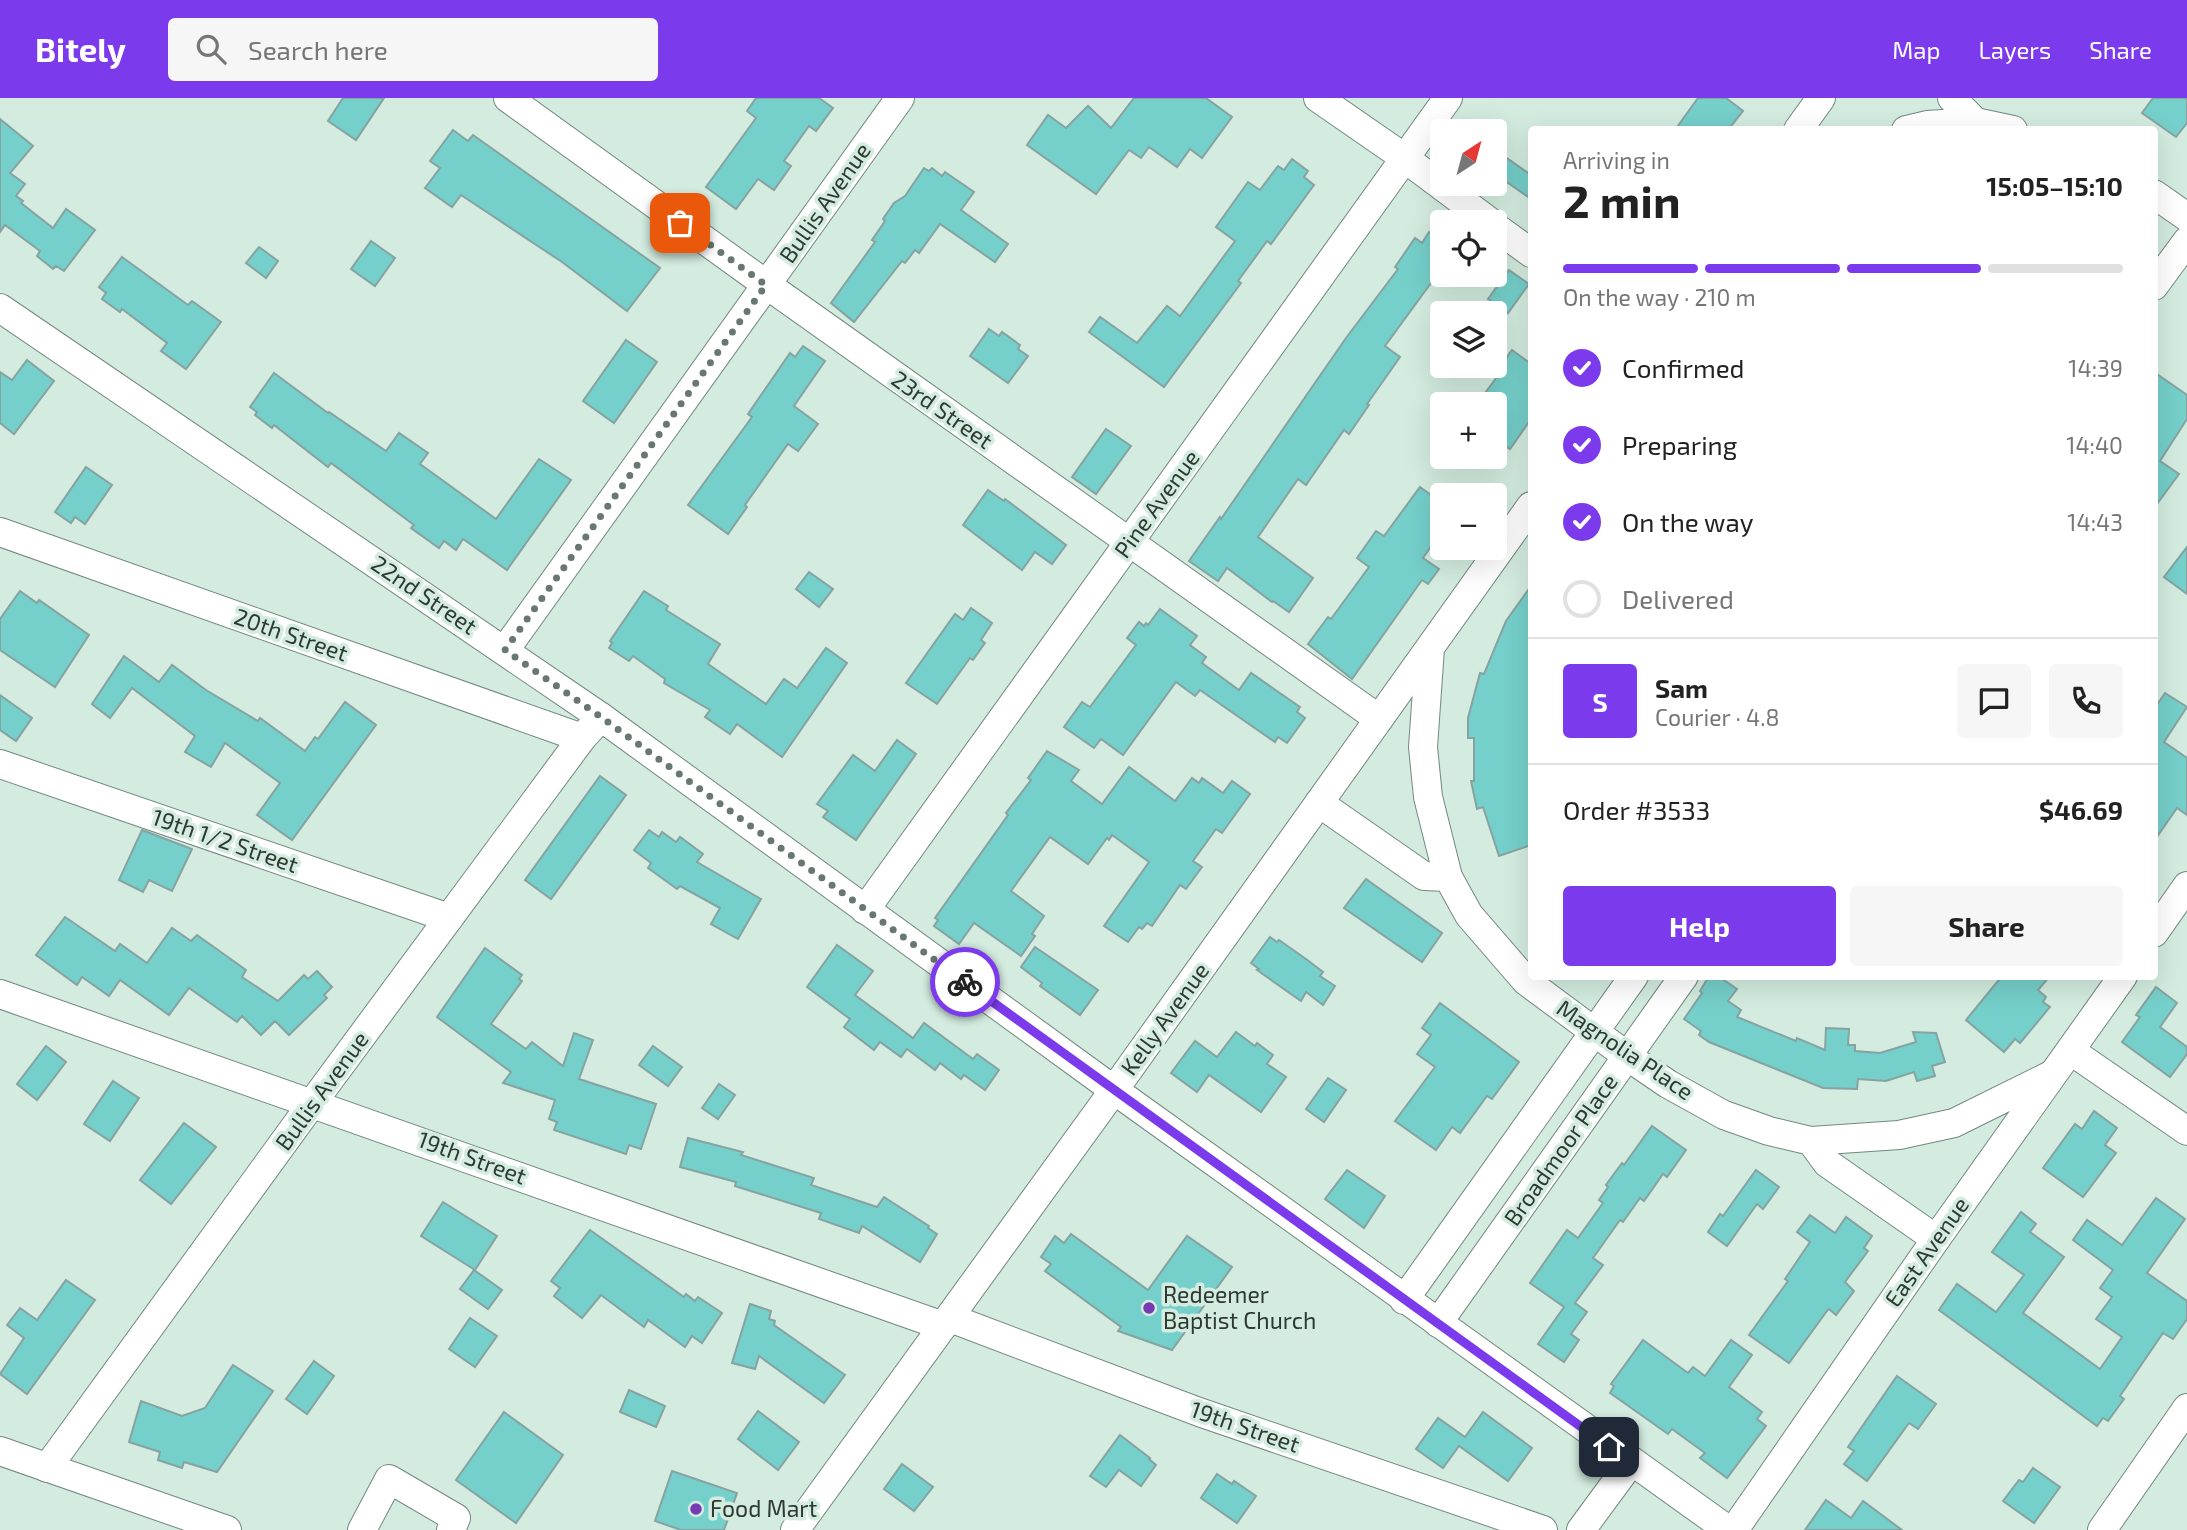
<!DOCTYPE html>
<meta charset="utf-8">
<style>
:root{--surface:#fff;--page:#f6f6f6;--text:#222;--muted:#767676;--line:#e0e0e0;--accent:#7c3aed}
body{margin:0;font-family:"Exo 2",sans-serif;background:var(--page);color:var(--text);height:100vh;display:flex;flex-direction:column;font-size:26px;white-space:nowrap}
*{box-sizing:border-box;margin:0}
p{font-size:23px;color:var(--muted)}
.icon{flex:none;width:38px;height:38px;fill:none;stroke:currentColor;stroke-width:2;stroke-linecap:round;stroke-linejoin:round}
.map{position:relative;flex:1;overflow:hidden}
.sheet{position:absolute;left:1528px;top:28px;width:630px;height:854px;display:flex;flex-direction:column;background:var(--surface);border-radius:7px;box-shadow:0 7px 28px #0002}
.sheet>*{flex:none}
.needle{width:46px;rotate:36deg}
.controls{position:absolute;left:1430px;top:21px;display:grid;gap:14px}
.controls a{display:grid;place-items:center;width:77px;height:77px;border-radius:7px;background:var(--surface);box-shadow:0 7px 28px #0002;font-size:35px}
.pin{position:absolute;display:grid;place-items:center;width:60px;height:60px;color:#fff;margin:-30px;border-radius:14px;box-shadow:0 4px 10px #0006}
.courier{position:absolute;display:grid;place-items:center;width:70px;height:70px;margin:-35px;border:5px solid #7c3aed;border-radius:50%;background:#fff;color:#222;box-shadow:0 2px 9px #0007}
.head em{font-style:normal;font-weight:700}
.head div{display:flex;flex-direction:column-reverse}
.head{display:flex;align-items:center;justify-content:space-between;height:119px;padding:0 35px}
h1{font-size:46px;font-weight:700;line-height:52px}
.bar{display:grid;grid-template-columns:repeat(4,1fr);gap:10px 7px;align-content:center;height:84px;padding:0 35px}
.bar i{height:9px;border-radius:5px;background:var(--line)}
.bar .current{background:var(--accent)}
.bar p{grid-column:span 4}
.line{display:flex;align-items:center;gap:18px;padding:0 35px;border-top:2px solid var(--line)}
.line div{flex:1}
.round{display:grid;place-items:center;flex:none;width:74px;height:74px;border-radius:7px;background:var(--page)}
ol{padding:0 35px;list-style:none}
li{display:flex;align-items:center;gap:21px;height:77px}
li p{margin-inline-start:auto}
li .icon{padding:7px;border-radius:50%;background:var(--accent);color:#fff;stroke-width:4}
li:last-child{color:var(--muted)}
li i{width:38px;height:38px;border:4px solid var(--line);border-radius:50%}
.primary-button{display:flex;gap:14px;margin-top:auto;padding:14px 35px}
.primary-button a{flex:1;height:80px;border-radius:7px;background:var(--accent);color:#fff;font-size:28px;font-weight:700;line-height:80px;text-align:center}
.primary-button a+a{background:var(--page);color:var(--text)}
header{display:flex;align-items:center;gap:42px;box-sizing:border-box;height:98px;padding:0 35px;background:var(--accent);color:#fff}
header strong{font-size:33px}
nav{display:flex;gap:38px;margin-inline-start:auto;font-size:24px}
.search{width:490px;height:63px;background:var(--page);display:flex;align-items:center;gap:18px;box-sizing:border-box;padding:0 24px;border-radius:7px;color:var(--muted);font-size:26px}
.map>svg:first-child{display:block}
.building{fill:#75cfca;stroke:#86a3a1;stroke-width:2}
.lines{fill:none;stroke-linecap:round;stroke-linejoin:round}
.minor-casing{stroke:#72897d;stroke-width:30}
.minor{stroke:#fff;stroke-width:28}
.done{stroke:#687870;stroke-width:7;stroke-dasharray:0 12.6}
.route{stroke:#7c3aed;stroke-width:9}
.poi-dot{fill:#743bb2;stroke:#d3ecdf;stroke-width:2.5}
.labels{text-anchor:middle;stroke-width:7;stroke-linejoin:round;paint-order:stroke}
.street-label{font-size:23px;fill:#2f3934;stroke:#d3ecdf}
.poi-label{font-size:23px;fill:#2f3934;stroke:#d3ecdf;text-anchor:start}
</style>
<header>
<strong>Bitely</strong>
<div class="search"><svg class="icon" aria-label="search" viewBox="0 0 24 24"><circle cx="10" cy="10" r="6"/><path d="M15 15l6 6"/></svg>Search here</div>
<nav><a>Map</a><a>Layers</a><a>Share</a></nav>
</header>
<div class="map">
<svg width="2187" height="1432" viewBox="0 0 2187 1432">
<rect width="100%" height="100%" fill="#d3ecdf"/>
<g class="building">
<path d="M343,0H384L356,42L328,23Z"/>
<path d="M756,0H819L833,10L816,33L809,28L784,63L791,68L774,92L758,81L736,111L706,89L756,20L747,13Z"/>
<path d="M1134,0H1206L1232,19L1202,60L1190,51L1177,69L1149,49L1141,60L1129,52L1096,96L1027,47L1048,17L1066,30L1088,8L1111,30Z"/>
<path d="M1698,0H1726L1743,13L1728,32H1675Z"/>
<path d="M2153,0H2187V25L2176,39L2142,15Z"/>
<path d="M0,21L33,48L10,75L25,86L16,98L23,103L21,105L53,130L66,111L95,132L64,173L56,168L53,171L37,158L40,153L5,127L0,134Z"/>
<path d="M453,32L468,43L473,37L660,170L627,213L562,164L461,97L452,109L425,90L440,70L430,63Z"/>
<path d="M1494,51L1531,77V101L1494,75Z"/>
<path d="M1292,61L1308,73L1304,79L1314,87L1271,146L1267,143L1238,183L1241,185L1164,289L1089,234L1100,219L1137,245L1167,208L1180,218L1235,143L1216,129L1248,84L1260,92L1278,68L1284,72Z"/>
<path d="M924,70L929,73L932,70L942,78L945,74L974,94L961,112L1008,146L995,164L940,126L919,155L915,152L905,165L902,163L854,224L831,205L875,144L872,142L885,123L883,121L894,105L905,98Z"/>
<path d="M1429,134L1442,144V170L1385,248L1400,259L1367,306L1369,307L1349,336L1344,332L1306,387L1298,381L1258,439L1313,480L1289,514L1273,503L1272,504L1227,470L1218,483L1189,463L1220,419L1221,421L1346,240L1398,171L1395,169L1415,140L1422,145Z"/>
<path d="M371,143L395,160L375,188L351,171Z"/>
<path d="M259,149L278,163L266,180L246,165Z"/>
<path d="M122,159L188,207L192,203L221,224L186,271L161,253L167,245L122,211L120,214L102,201L106,195L99,189Z"/>
<path d="M1509,172L1529,186L1508,215L1488,201Z"/>
<path d="M989,231L999,238L1002,234L1020,247L1018,251L1028,258L1008,285L970,258Z"/>
<path d="M626,242L657,264L614,325L583,303Z"/>
<path d="M803,248L825,263L794,308L818,326L798,353L788,346L745,407L747,409L728,436L688,407L752,319L748,316L790,255L795,259Z"/>
<path d="M1512,252L1531,266V321L1510,351L1494,340V306H1477L1499,276L1496,274Z"/>
<path d="M27,262L54,283L14,336L0,325V274L12,282Z"/>
<path d="M2154,274L2187,297V321L2160,363L2179,376L2154,410Z"/>
<path d="M274,275L328,315L329,314L386,353L399,335L428,355L420,366L496,421L539,361L571,382L507,472L463,441L456,452L444,443L439,450L411,430L414,427L331,365L328,369L274,327L272,330L255,317L257,314L250,309Z"/>
<path d="M1106,331L1131,348L1096,396L1072,379Z"/>
<path d="M86,369L112,387L85,426L75,419L71,425L55,414Z"/>
<path d="M1420,389L1442,405V433L1423,460L1439,471L1428,486L1422,482L1352,581L1308,546L1328,519L1331,521L1369,469L1357,460L1376,433L1384,438Z"/>
<path d="M988,392L1004,403L1005,401L1066,447L1052,466L1035,454L1022,472L963,427Z"/>
<path d="M2187,449V496L2164,479Z"/>
<path d="M809,474L833,491L819,509L796,491Z"/>
<path d="M1531,488V747L1499,758L1483,709L1477,711L1471,683H1474V640H1468V620L1480,575L1484,576L1506,523Z"/>
<path d="M20,493L37,505L39,502L89,537L55,589L0,552V521Z"/>
<path d="M644,493L668,508L666,512L720,546L708,566L766,606L784,581L797,590L826,550L847,565L782,659L737,626L730,636L705,619L710,612L664,585L665,581L633,558L629,563L609,550L612,545L610,543Z"/>
<path d="M971,510L992,525L981,542L985,545L973,562L970,560L937,606L906,585L955,516L963,522Z"/>
<path d="M1160,511L1197,538L1190,547L1206,559L1202,565L1239,592L1251,575L1300,609L1297,614L1305,620L1287,645L1278,639L1275,644L1200,592L1195,598L1176,584L1123,657L1101,641L1094,650L1064,629L1082,604L1090,609L1136,547L1127,540L1139,524L1144,528L1146,525L1148,527Z"/>
<path d="M124,558L159,584L172,567L206,592L258,623L260,620L305,653L315,639L318,641L345,604L376,627L292,742L257,717L280,685L225,645L211,669L185,654L195,638L132,590L110,620L92,606Z"/>
<path d="M2165,595L2187,609L2164,644L2187,660V717L2177,710L2154,743V611Z"/>
<path d="M0,597L32,620L16,643L0,632Z"/>
<path d="M897,642L916,656L856,742L823,719L828,713L817,706L853,657L875,673Z"/>
<path d="M1047,653L1079,672L1071,683L1102,706L1129,669L1175,703L1192,680L1199,685L1202,680L1223,695L1232,683L1250,696L1222,735L1216,731L1193,763L1202,769L1186,791L1180,787L1152,828L1147,825L1142,831L1139,829L1128,844L1104,828L1149,764L1112,737L1109,742L1107,740L1088,766L1050,739L1011,793L1044,818L1032,836L1035,838L1021,858L974,825L959,846L934,828L938,822L935,820L1008,717L1006,715L1031,682L1028,680Z"/>
<path d="M600,678L626,697L551,801L525,782Z"/>
<path d="M142,732L192,751L172,793L149,782L143,794L119,782Z"/>
<path d="M649,732L659,739L662,734L676,744L680,739L703,756L697,764L761,801L738,841L711,826L720,810L680,788L677,791L648,770L651,765L634,752Z"/>
<path d="M1366,781L1442,835L1422,864L1344,810Z"/>
<path d="M65,819L115,853L120,846L147,865L172,830L191,843L197,837L246,872L242,879L278,903L304,877L308,881L317,873L332,889L324,897L327,900L289,937L275,923L261,937L242,918L237,924L189,890L169,917L120,882L109,898L82,879L77,887L36,857Z"/>
<path d="M1270,839L1277,844L1279,842L1306,861L1323,874L1320,878L1335,888L1323,907L1306,894L1301,903L1257,872L1259,871L1251,865Z"/>
<path d="M837,847L873,873L855,897L913,940L924,925L973,961L977,956L999,972L985,992L964,977L961,981L940,965L935,972L907,951L901,959L880,944L874,952L844,929L850,921L807,889Z"/>
<path d="M1035,849L1098,892L1080,917L1040,888L1042,885L1021,869Z"/>
<path d="M485,850L522,877L519,881L522,883L491,926L526,951L532,944L563,968L574,935L593,942L579,981L656,1006L641,1051L629,1047L626,1056L554,1032L557,1024L549,1021L555,1002L503,985L511,974L437,919Z"/>
<path d="M1709,878H1718L1737,891L1728,903L1741,912L1737,919L1796,943L1797,940L1825,952L1826,930L1849,931L1848,947H1855V953L1880,955L1916,944L1913,934L1936,935L1945,964L1932,968L1935,978L1917,983L1914,974L1886,983L1858,981L1857,991L1823,990L1709,944L1699,937L1701,933L1684,921L1702,895L1700,893Z"/>
<path d="M2002,878H2050L2038,892L2046,899L2043,904L2050,909L2020,945L2015,941L2004,954L1966,922Z"/>
<path d="M2156,889L2177,905L2160,929L2187,949V956L2170,979L2122,944L2140,919L2136,917Z"/>
<path d="M1440,905L1519,964L1492,1001L1487,998L1460,1035L1452,1029L1436,1052L1395,1023L1435,969L1417,956L1431,937L1422,930Z"/>
<path d="M1236,934L1255,948L1257,945L1273,957L1267,966L1286,979L1261,1014L1209,977L1197,994L1171,975L1195,943L1217,959Z"/>
<path d="M46,948L66,964L37,1002L17,986Z"/>
<path d="M653,948L682,969L668,988L639,967Z"/>
<path d="M1328,980L1346,992L1324,1024L1306,1011Z"/>
<path d="M113,983L139,1000L110,1043L84,1026Z"/>
<path d="M719,986L735,997L718,1021L702,1010Z"/>
<path d="M2094,1013L2117,1030L2105,1047L2116,1055L2083,1099L2043,1070L2075,1026L2082,1031Z"/>
<path d="M184,1025L216,1049L171,1106L140,1082Z"/>
<path d="M1652,1028L1686,1052L1667,1079L1663,1076L1644,1103L1640,1100L1623,1124L1620,1122L1593,1160L1603,1167L1575,1205L1587,1214L1571,1236L1579,1242L1564,1264L1538,1246L1564,1209L1530,1185L1567,1132L1578,1140L1603,1105L1599,1102L1608,1089L1606,1087L1622,1065L1624,1067Z"/>
<path d="M688,1040L743,1054L741,1057L814,1080L811,1087L877,1109L884,1099L929,1128L928,1130L937,1136L920,1164L862,1128L859,1135L819,1121L821,1115L735,1088L736,1084L680,1069Z"/>
<path d="M1347,1072L1385,1098L1364,1130L1325,1101Z"/>
<path d="M1756,1072L1779,1089L1763,1111L1757,1106L1727,1148L1708,1134L1720,1116L1723,1118Z"/>
<path d="M2156,1100L2185,1121L2147,1175L2187,1203V1221L2173,1241L2163,1235L2120,1298L2124,1301L2108,1323L2103,1320L2097,1328L1939,1212L1957,1186L1996,1214L2024,1177L1992,1154L2021,1114L2036,1126L2030,1134L2064,1159L2023,1215L2100,1271L2122,1239L2096,1221L2112,1199L2100,1190L2113,1172L2073,1142L2087,1122L2122,1147Z"/>
<path d="M443,1104L497,1138L475,1172L421,1138Z"/>
<path d="M1810,1117L1835,1135L1846,1119L1872,1138L1864,1150L1868,1153L1845,1184L1854,1193L1836,1217L1829,1211L1827,1213L1789,1265L1749,1237L1788,1183L1785,1181L1810,1144L1797,1134Z"/>
<path d="M590,1132L684,1199L686,1196L695,1203L698,1199L722,1215L702,1245L692,1238L685,1249L648,1222L644,1229L601,1197L582,1220L554,1198L560,1190L551,1183Z"/>
<path d="M1071,1136L1148,1192L1187,1138L1232,1169L1172,1252L1118,1233L1121,1229L1045,1173L1051,1166L1041,1159L1055,1138L1064,1145Z"/>
<path d="M474,1172L502,1192L488,1211L460,1191Z"/>
<path d="M66,1182L95,1202L27,1296L0,1276L24,1240L7,1227L20,1210L37,1222Z"/>
<path d="M750,1206L771,1213L769,1221L775,1223L774,1227L845,1277L824,1305L759,1258L755,1271L732,1265Z"/>
<path d="M470,1220L497,1238L475,1269L449,1251Z"/>
<path d="M1643,1242L1688,1275L1693,1269L1705,1278L1731,1242L1752,1257L1729,1289L1762,1314L1757,1321L1766,1328L1727,1380L1700,1360L1705,1355L1672,1331L1668,1336L1610,1295L1614,1288L1611,1286Z"/>
<path d="M314,1263L334,1278L307,1316L286,1301Z"/>
<path d="M233,1267L273,1293L217,1374L184,1364L182,1370L158,1362L160,1354L129,1344L141,1303L182,1318L205,1310Z"/>
<path d="M1897,1278L1936,1306L1918,1331L1909,1325L1867,1383L1844,1366L1854,1353L1848,1349Z"/>
<path d="M629,1292L665,1308L656,1329L620,1314Z"/>
<path d="M758,1313L799,1344L778,1372L738,1341Z"/>
<path d="M504,1314L563,1357L516,1425L456,1382Z"/>
<path d="M1483,1314L1532,1350L1508,1383L1459,1348L1443,1370L1416,1351L1438,1320L1465,1339Z"/>
<path d="M1120,1337L1150,1360L1149,1361L1156,1367L1141,1388L1119,1372L1106,1389L1090,1378Z"/>
<path d="M902,1366L933,1389L914,1413L884,1391Z"/>
<path d="M2033,1370L2060,1389L2034,1425L2003,1403L2019,1382L2023,1384Z"/>
<path d="M672,1373L737,1395L724,1432H681L655,1423Z"/>
<path d="M1217,1376L1232,1386L1234,1383L1256,1398L1237,1425L1201,1400Z"/>
<path d="M1826,1402L1851,1420L1863,1403L1902,1432H1805Z"/>
</g>
<g class="lines">
<g class="minor-casing">
<g id="minor">
<path d="M508,0L767,187L1379,621"/>
<path d="M1318,0L1399,56L1490,124"/>
<path d="M1952,0L1975,24"/>
<path d="M1798,32L1821,0"/>
<path d="M1906,32L1927,27L1975,24L2013,32"/>
<path d="M2154,96L2187,119"/>
<path d="M1494,128L1531,155"/>
<path d="M2154,188L2187,143"/>
<path d="M0,210L601,619L1114,992L1728,1432"/>
<path d="M0,434L582,640"/>
<path d="M1430,550L1423,649L1428,699L1448,779"/>
<path d="M505,552L900,0"/>
<path d="M0,666L449,820"/>
<path d="M1319,705L1424,778L1448,779L1469,817L1526,883L1627,958L1668,986L1724,1017L1769,1033L1811,1043L1827,1065L1936,1141"/>
<path d="M865,812L1448,0"/>
<path d="M2154,835L2187,788"/>
<path d="M0,896L943,1228"/>
<path d="M2071,953L2187,1033"/>
<path d="M1811,1043L1899,1037L1954,1025L2051,977"/>
<path d="M1404,1202L1634,878"/>
<path d="M950,1220L1199,1314L1543,1432"/>
<path d="M1438,1225L1684,878"/>
<path d="M0,1353L227,1432"/>
<path d="M47,1370L313,1004L582,640L601,619"/>
<path d="M362,1432L389,1381L456,1420L451,1432"/>
<path d="M795,1432L1114,992L1531,408"/>
<path d="M1581,1432L1631,1364"/>
<path d="M1734,1432L1936,1141L2123,878"/>
<path d="M2102,1432L2187,1310"/>
</g>
</g>
<use href="#minor" class="minor"/>
</g>
<g class="lines">
<path class="done" d="M680,125L766,187L505,552L601,619L965,884"/>
<path class="route" d="M965,884L1609,1349"/>
</g>
<g class="poi-dot">
<circle cx="1149" cy="1210" r="7"/>
<circle cx="696" cy="1411" r="7"/>
</g>
<g class="labels">
<g class="street-label">
<text transform="translate(825 105) rotate(-55)" y="8">Bullis Avenue</text>
<text transform="translate(942 312) rotate(35)" y="8">23rd Street</text>
<text transform="translate(1157 406) rotate(-54)" y="8">Pine Avenue</text>
<text transform="translate(424 497) rotate(34)" y="8">22nd Street</text>
<text transform="translate(291 537) rotate(19)" y="8">20th Street</text>
<text transform="translate(225 743) rotate(19)" y="8">19th 1/2 Street</text>
<text transform="translate(1165 921) rotate(-54)" y="8">Kelly Avenue</text>
<text transform="translate(1625 952) rotate(34)" y="8">Magnolia Place</text>
<text transform="translate(322 993) rotate(-54)" y="8">Bullis Avenue</text>
<text transform="translate(1561 1052) rotate(-55)" y="8">Broadmoor Place</text>
<text transform="translate(472 1060) rotate(20)" y="8">19th Street</text>
<text transform="translate(1927 1154) rotate(-55)" y="8">East Avenue</text>
<text transform="translate(1245 1329) rotate(19)" y="8">19th Street</text>
</g>
<g class="poi-label">
<text x="1163" y="1205">Redeemer<tspan x="1163" dy="26">Baptist Church</tspan></text>
<text x="710" y="1419">Food Mart</text>
</g>
</g>
</svg>
<div class="controls">
<a><svg class="needle" viewBox="-14 -14 28 28"><path d="M0-13l5 13h-10z" fill="#e53935"/><path d="M0 13l5-13h-10z" fill="#767676"/></svg></a>
<a><svg class="icon" aria-label="locate" viewBox="0 0 24 24"><circle cx="12" cy="12" r="6"/><path d="M12 2v4M12 18v4M2 12h4M18 12h4"/></svg></a>
<a><svg class="icon" aria-label="layers" viewBox="0 0 24 24"><path d="M12 4l9 5-9 5-9-5zM3 14l9 5 9-5"/></svg></a>
<a>+</a>
<a>−</a>
</div>
<div class="pin" style="left:680px;top:125px;background:#ea580c"><svg class="icon" aria-label="bag" viewBox="0 0 24 24"><path d="M5 8h14l-1 12H6zM9 8a3 3 0 0 1 6 0"/></svg></div>
<div class="pin" style="left:1609px;top:1349px;background:#1f2937"><svg class="icon" aria-label="home" viewBox="0 0 24 24"><path d="M3 11l9-7 9 7M6 9v11h12V9"/></svg></div>
<div class="courier" style="left:965px;top:884px"><svg class="icon" aria-label="bike" viewBox="0 0 24 24"><circle cx="6" cy="16" r="4"/><circle cx="18" cy="16" r="4"/><path d="M6 16l4-8h5l3 8M10 8l3 8H6M13 5h3"/></svg></div>
<section class="sheet">
<div class="head"><div><h1>2 min</h1><p>Arriving in</p></div><em>15:05–15:10</em></div>
<div class="bar"><i class="current"></i><i class="current"></i><i class="current"></i><i></i><p>On the way · 210 m</p></div>
<ol>
<li><svg class="icon" aria-label="check" viewBox="0 0 24 24"><path d="M5 12l5 5 9-10"/></svg>Confirmed<p>14:39</p></li>
<li><svg class="icon" aria-label="check" viewBox="0 0 24 24"><path d="M5 12l5 5 9-10"/></svg>Preparing<p>14:40</p></li>
<li><svg class="icon" aria-label="check" viewBox="0 0 24 24"><path d="M5 12l5 5 9-10"/></svg>On the way<p>14:43</p></li>
<li><i></i>Delivered</li>
</ol>
<div class="line" style="height:126px"><b class="round" style="background:var(--accent);color:#fff">S</b><div><b>Sam</b><p>Courier · 4.8</p></div><a class="round"><svg class="icon" aria-label="chat" viewBox="0 0 24 24"><path d="M4 5h16v11H9l-5 4z"/></svg></a><a class="round"><svg class="icon" aria-label="phone" viewBox="0 0 24 24"><path d="M5 4h4l2 5-3 2q2 4 5 5l2-3 5 2v4C11 20 4 13 5 4z"/></svg></a></div>
<div class="line" style="height:91px"><div>Order #3533</div><b>$46.69</b></div>
<div class="primary-button"><a>Help</a><a>Share</a></div>
</section>
</div>
